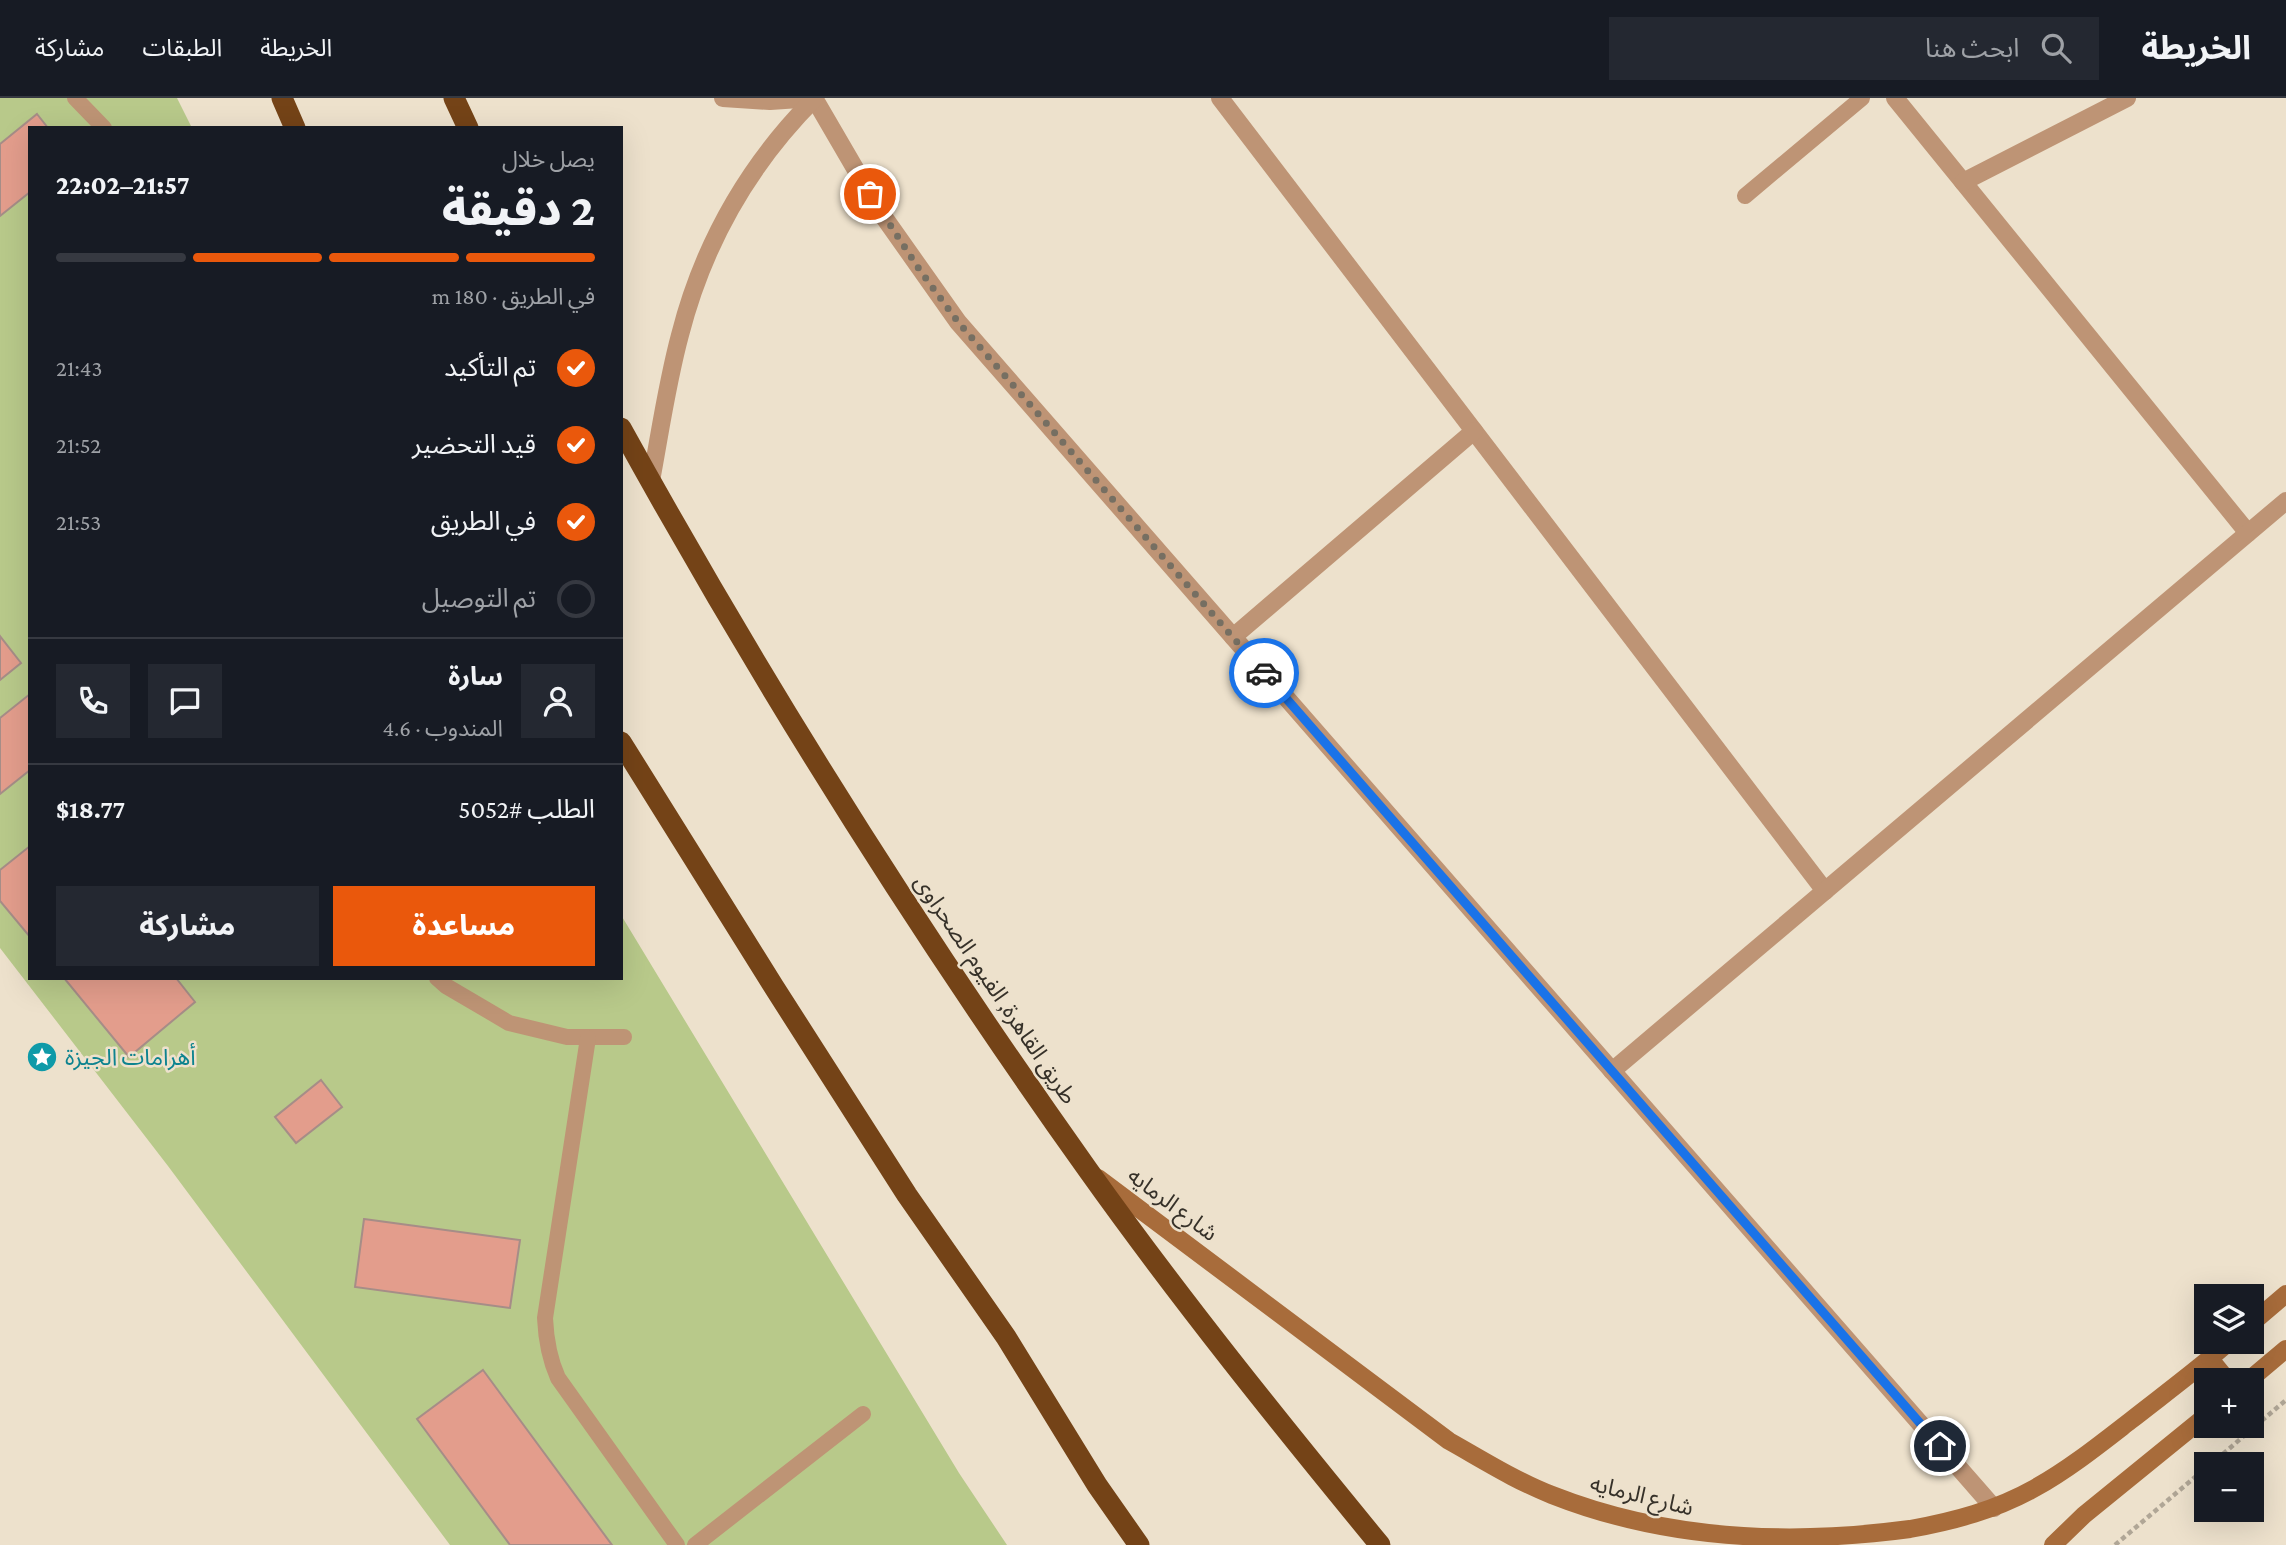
<!DOCTYPE html>
<html lang="ar">
<meta charset="utf-8">
<style>
:root{--surface:#171b24;--page:#242831;--text:#f1f3f6;--muted:#9ea1a6;--line:#363941;--accent:#ea580c}
body{margin:0;font-family:"Crimson Pro","Noto Sans Arabic",serif;background:var(--page);color:var(--text);direction:rtl;height:100vh;display:flex;flex-direction:column;font-size:26px;white-space:nowrap}
*{box-sizing:border-box;margin:0}
p{font-size:23px;color:var(--muted)}
.icon{flex:none;width:38px;height:38px;fill:none;stroke:currentColor;stroke-width:2;stroke-linecap:round;stroke-linejoin:round}
.map{position:relative;flex:1;overflow:hidden;direction:ltr}
.details{position:absolute;left:28px;top:28px;width:595px;height:854px;display:flex;flex-direction:column;background:var(--surface);border-radius:0px;box-shadow:0 7px 28px #0002;direction:rtl}
.details>*{flex:none}
.tools{position:absolute;left:2194px;top:1186px;display:grid;gap:14px}
.tools a{display:grid;place-items:center;width:70px;height:70px;border-radius:0px;background:var(--surface);box-shadow:0 7px 28px #0002;font-size:35px}
.pin{position:absolute;display:grid;place-items:center;width:60px;height:60px;color:#fff;margin:-30px;border:4px solid #fff;border-radius:50%;box-shadow:0 2px 7px #0007}
.courier{position:absolute;display:grid;place-items:center;width:70px;height:70px;margin:-35px;border:5px solid #1a73e8;border-radius:50%;background:#fff;color:#222;box-shadow:0 2px 9px #0007}
.headline em{font-style:normal;font-weight:800}
.headline div{display:flex;flex-direction:column-reverse}
.headline{display:flex;align-items:center;justify-content:space-between;height:119px;padding:0 28px}
h1{font-size:46px;font-weight:800;line-height:52px}
.bar{display:grid;grid-template-columns:repeat(4,1fr);gap:10px 7px;align-content:center;height:84px;padding:0 28px}
.bar i{height:9px;border-radius:5px;background:var(--line)}
.bar .on{background:var(--accent)}
.bar p{grid-column:span 4}
.line{display:flex;align-items:center;gap:18px;padding:0 28px;border-top:2px solid var(--line)}
.line div{flex:1}
.round{display:grid;place-items:center;flex:none;width:74px;height:74px;border-radius:0px;background:var(--page)}
ol{padding:0 28px;list-style:none}
li{display:flex;align-items:center;gap:21px;height:77px}
li p{margin-inline-start:auto}
li .icon{padding:7px;border-radius:50%;background:var(--accent);color:#fff;stroke-width:4}
li:last-child{color:var(--muted)}
li i{width:38px;height:38px;border:4px solid var(--line);border-radius:50%}
.action{display:flex;gap:14px;margin-top:auto;padding:14px 28px}
.action a{flex:1;height:80px;border-radius:0px;background:var(--accent);color:#fff;font-size:28px;font-weight:800;line-height:80px;text-align:center}
.action a+a{background:var(--page);color:var(--text)}
header{display:flex;align-items:center;gap:42px;box-sizing:border-box;height:98px;padding:0 35px;background:var(--surface);border-bottom:2px solid var(--line)}
header strong{font-size:33px}
nav{display:flex;gap:38px;margin-inline-start:auto;font-size:24px}
.search{width:490px;height:63px;background:var(--page);display:flex;align-items:center;gap:18px;box-sizing:border-box;padding:0 24px;border-radius:0px;color:var(--muted);font-size:26px}
.map>svg:first-child{display:block}
.green{fill:#b8c98a}
.building{fill:#e39d8c;stroke:#a68d87;stroke-width:2}
.lines{fill:none;stroke-linecap:round;stroke-linejoin:round}
.path{stroke:#b0a696;stroke-width:4.5;stroke-dasharray:5 3.5;stroke-linecap:butt}
.lane{stroke:#be9475;stroke-width:16}
.street{stroke:#be9475;stroke-width:18}
.secondary{stroke:#a86c3b;stroke-width:18}
.highway{stroke:#744317;stroke-width:21}
.done{stroke:#766f62;stroke-width:7;stroke-dasharray:0 12.6}
.route{stroke:#1a73e8;stroke-width:9}
.labels{text-anchor:middle;stroke-width:5;stroke-linejoin:round;paint-order:stroke}
.street-label{font-size:23px;fill:#363129;stroke:#ede1cc}
.culture-label{font-size:23px;fill:#0d838f;stroke:#ede1cc;text-anchor:start}
</style>
<header>
<strong>الخريطة</strong>
<div class="search"><svg class="icon" aria-label="search" viewBox="0 0 24 24"><circle cx="10" cy="10" r="6"/><path d="M15 15l6 6"/></svg>ابحث هنا</div>
<nav><a>الخريطة</a><a>الطبقات</a><a>مشاركة</a></nav>
</header>
<div class="map">
<svg width="2286" height="1447" viewBox="0 0 2286 1447">
<rect width="100%" height="100%" fill="#ede1cc"/>
<path class="green" d="M0,0H177L192,30H30V880H621V817L959,1375L1007,1447H450L168,1068L0,850Z"/>
<g class="building">
<path d="M37,16L48,30H30V94L0,118V46Z"/>
<path d="M0,538L21,565L0,582Z"/>
<path d="M30,596V672L0,696V620Z"/>
<path d="M30,748V839L0,803V772Z"/>
<path d="M64,880H176L195,904L129,959Z"/>
<path d="M321,982L342,1009L296,1045L275,1019Z"/>
<path d="M364,1121L520,1142L510,1210L355,1189Z"/>
<path d="M483,1272L612,1447H510L417,1321Z"/>
</g>
<g class="lines">
<g class="path">
<path d="M2210,1367L2286,1302"/>
<path d="M2115,1447L2207,1369"/>
</g>
<g class="lane">
<path d="M75,0L104,30"/>
<path d="M1745,98L1862,0"/>
<path d="M437,880L446,888L509,925L567,939H624"/>
<path d="M588,940L545,1220C546,1242 549,1260 558,1280L677,1447"/>
<path d="M695,1447L863,1316"/>
</g>
<g class="street">
<path d="M723,0L770,3L814,0"/>
<path d="M814,0L881,115L958,224L1994,1410"/>
<path d="M1220,0L1825,793"/>
<path d="M1895,0L2248,435"/>
<path d="M1963,84L2127,0"/>
<path d="M651,383C660,335 667,285 680,237C703,147 749,66 815,0"/>
<path d="M1233,539L1474,333"/>
<path d="M1612,973L2286,403"/>
</g>
<g class="secondary">
<path d="M1098,1080L1449,1343C1483,1362 1516,1383 1552,1397C1666,1442 1791,1447 1910,1431C1954,1423 1996,1412 2035,1390C2069,1371 2099,1347 2130,1323C2163,1297 2197,1272 2229,1244"/>
<path d="M2252,1225L2286,1196"/>
<path d="M2210,1261L2228,1283"/>
<path d="M2248,1283L2286,1251"/>
<path d="M2053,1447L2084,1417L2207,1317"/>
</g>
<g class="highway">
<path d="M282,0L295,30"/>
<path d="M454,0L468,30"/>
<path d="M621,330C763,587 917,832 1088,1072C1180,1201 1279,1324 1380,1447"/>
<path d="M621,644L774,889L907,1097L1006,1239L1097,1387L1139,1447"/>
</g>
</g>
<g class="lines">
<path class="done" d="M870,96L919,171L958,224L1264,575"/>
<path class="route" d="M1264,575L1940,1348"/>
</g>
<defs>
<g id="sight-disc" transform="scale(1.575)"><circle r="9.5" fill="#0f9aa8" stroke="#ede1cc"/><path d="M0-6L1.8-2.2L6-1.7L2.9 1.2L3.7 5.4L0 3.3L-3.7 5.4L-2.9 1.2L-6-1.7L-1.8-2.2Z" fill="#fff"/></g>
</defs>
<g fill-rule="evenodd">
<use href="#sight-disc" x="42" y="959"/>
</g>
<g class="labels">
<g class="street-label">
<text transform="translate(996 891) rotate(56)" y="8">طريق القاهرة, الفيوم الصحراوى</text>
<text transform="translate(1173 1106) rotate(37)" y="8">شارع الرمايه</text>
<text transform="translate(1642 1397) rotate(14)" y="8">شارع الرمايه</text>
</g>
<g class="culture-label">
<text x="65" y="967">أهرامات الجيزة</text>
</g>
</g>
</svg>
<div class="tools">
<a><svg class="icon" aria-label="layers" viewBox="0 0 24 24"><path d="M12 4l9 5-9 5-9-5zM3 14l9 5 9-5"/></svg></a>
<a>+</a>
<a>−</a>
</div>
<div class="pin" style="left:870px;top:96px;background:#ea580c"><svg class="icon" aria-label="bag" viewBox="0 0 24 24"><path d="M5 8h14l-1 12H6zM9 8a3 3 0 0 1 6 0"/></svg></div>
<div class="pin" style="left:1940px;top:1348px;background:#1f2937"><svg class="icon" aria-label="home" viewBox="0 0 24 24"><path d="M3 11l9-7 9 7M6 9v11h12V9"/></svg></div>
<div class="courier" style="left:1264px;top:575px"><svg class="icon" aria-label="car" viewBox="0 0 24 24"><path d="M5 17H2v-5l4-1 3-4h7l3 4 3 1v5h-3M9 17h6M6 11h13"/><circle cx="7" cy="17" r="2"/><circle cx="17" cy="17" r="2"/></svg></div>
<section class="details">
<div class="headline"><div><h1>2 دقيقة</h1><p>يصل خلال</p></div><em>21:57–22:02</em></div>
<div class="bar"><i class="on"></i><i class="on"></i><i class="on"></i><i></i><p>في الطريق · 180 m</p></div>
<ol>
<li><svg class="icon" aria-label="check" viewBox="0 0 24 24"><path d="M5 12l5 5 9-10"/></svg>تم التأكيد<p>21:43</p></li>
<li><svg class="icon" aria-label="check" viewBox="0 0 24 24"><path d="M5 12l5 5 9-10"/></svg>قيد التحضير<p>21:52</p></li>
<li><svg class="icon" aria-label="check" viewBox="0 0 24 24"><path d="M5 12l5 5 9-10"/></svg>في الطريق<p>21:53</p></li>
<li><i></i>تم التوصيل</li>
</ol>
<div class="line" style="height:126px"><a class="round"><svg class="icon" aria-label="person" viewBox="0 0 24 24"><circle cx="12" cy="8" r="4"/><path d="M4 21q1-7 8-7t8 7"/></svg></a><div><b>سارة</b><p>المندوب · 4.6</p></div><a class="round"><svg class="icon" aria-label="chat" viewBox="0 0 24 24"><path d="M4 5h16v11H9l-5 4z"/></svg></a><a class="round"><svg class="icon" aria-label="phone" viewBox="0 0 24 24"><path d="M5 4h4l2 5-3 2q2 4 5 5l2-3 5 2v4C11 20 4 13 5 4z"/></svg></a></div>
<div class="line" style="height:91px"><div>الطلب #5052</div><b>$18.77</b></div>
<div class="action"><a>مساعدة</a><a>مشاركة</a></div>
</section>
</div>
